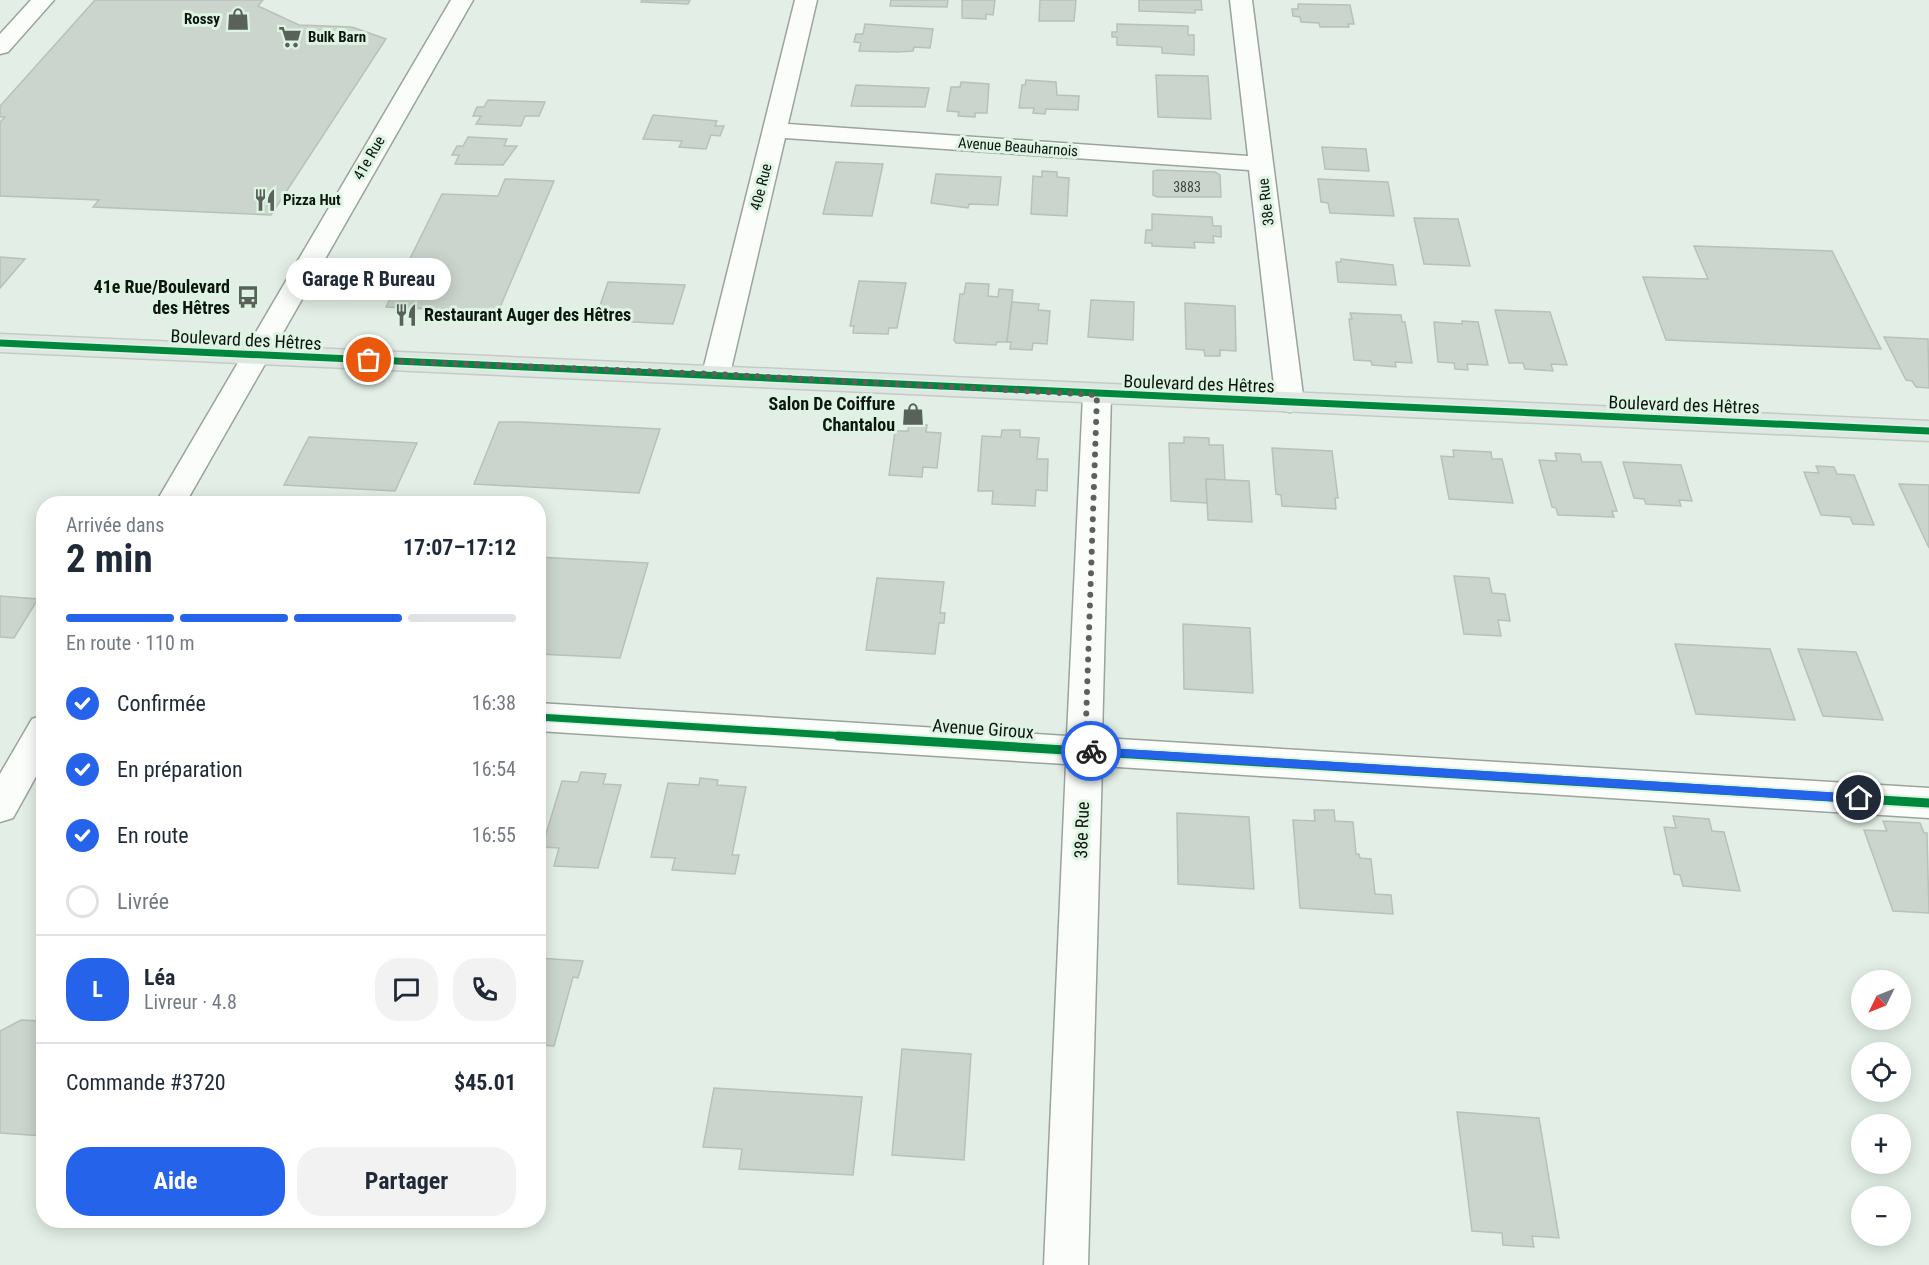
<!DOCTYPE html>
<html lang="fr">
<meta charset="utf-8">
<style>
:root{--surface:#fff;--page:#f2f2f3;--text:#1f2937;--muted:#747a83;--line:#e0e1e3;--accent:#2563eb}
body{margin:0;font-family:"Roboto Condensed",sans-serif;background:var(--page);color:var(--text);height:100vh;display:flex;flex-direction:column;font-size:22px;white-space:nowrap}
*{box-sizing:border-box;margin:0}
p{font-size:20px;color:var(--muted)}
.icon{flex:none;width:33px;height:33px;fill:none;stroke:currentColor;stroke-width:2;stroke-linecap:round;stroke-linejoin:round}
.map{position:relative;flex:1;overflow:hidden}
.drawer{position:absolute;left:36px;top:496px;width:510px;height:732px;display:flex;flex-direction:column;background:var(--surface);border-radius:24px;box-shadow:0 3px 15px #0003}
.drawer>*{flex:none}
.needle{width:39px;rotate:227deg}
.controls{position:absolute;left:1851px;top:970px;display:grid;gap:12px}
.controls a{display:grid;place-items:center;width:60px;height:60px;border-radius:50%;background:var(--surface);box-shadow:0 3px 15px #0003;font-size:30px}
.pin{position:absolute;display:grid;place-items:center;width:51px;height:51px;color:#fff;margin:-26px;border:3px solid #fff;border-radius:50%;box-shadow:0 2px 6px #0007}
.courier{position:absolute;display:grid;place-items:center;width:60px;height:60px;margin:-30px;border:4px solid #2563eb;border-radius:50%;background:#fff;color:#222;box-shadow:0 2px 8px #0007}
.bubble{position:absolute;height:42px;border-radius:21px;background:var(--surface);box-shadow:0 3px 15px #0003;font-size:20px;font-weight:700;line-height:42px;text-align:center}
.summary em{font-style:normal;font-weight:700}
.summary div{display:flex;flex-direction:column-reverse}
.summary{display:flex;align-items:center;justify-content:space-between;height:102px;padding:0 30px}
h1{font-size:39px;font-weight:700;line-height:45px}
.bar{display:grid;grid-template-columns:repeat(4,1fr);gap:9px 6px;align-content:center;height:72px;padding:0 30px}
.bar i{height:8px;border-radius:4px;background:var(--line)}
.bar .active{background:var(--accent)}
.bar p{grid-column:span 4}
.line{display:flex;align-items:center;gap:15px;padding:0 30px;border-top:2px solid var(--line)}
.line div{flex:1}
.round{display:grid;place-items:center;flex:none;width:63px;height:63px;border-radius:24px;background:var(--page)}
ol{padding:0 30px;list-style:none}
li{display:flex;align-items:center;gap:18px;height:66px}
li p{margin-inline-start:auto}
li .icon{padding:6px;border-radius:50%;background:var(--accent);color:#fff;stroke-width:4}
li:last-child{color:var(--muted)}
li i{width:33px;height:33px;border:3px solid var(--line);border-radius:50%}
.button{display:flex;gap:12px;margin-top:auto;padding:12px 30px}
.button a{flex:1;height:69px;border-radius:24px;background:var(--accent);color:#fff;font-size:24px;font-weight:700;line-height:69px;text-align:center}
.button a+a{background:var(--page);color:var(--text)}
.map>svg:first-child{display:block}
.building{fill:#cbd5cd;stroke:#b8c1b9;stroke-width:1.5}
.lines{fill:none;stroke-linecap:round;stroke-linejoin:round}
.minor-casing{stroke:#9aa39c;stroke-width:3}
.tertiary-casing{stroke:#9aa39c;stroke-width:3}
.primary-casing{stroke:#c4cbc6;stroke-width:3}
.minor{fill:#fbfdfb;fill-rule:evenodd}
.tertiary{fill:#fbfdfb;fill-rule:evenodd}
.primary{fill:#dfe7e2;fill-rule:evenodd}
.cycleway-far1-casing{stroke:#def4e3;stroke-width:10}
.cycleway-casing{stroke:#def4e3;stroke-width:13}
.cycleway-far1{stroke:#00873e;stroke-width:7}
.cycleway{stroke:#00873e;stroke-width:9}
.route{fill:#2563eb}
.done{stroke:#59615a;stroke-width:6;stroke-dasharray:0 10.8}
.labels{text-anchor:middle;stroke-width:6;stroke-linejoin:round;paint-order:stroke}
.far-number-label{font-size:14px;fill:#3d453e}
.far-poi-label{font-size:15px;font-weight:bold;fill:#0e150f;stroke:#def4e3;text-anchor:start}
.far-street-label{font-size:15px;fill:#0e150f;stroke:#def4e3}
.poi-label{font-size:18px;font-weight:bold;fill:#0e150f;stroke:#def4e3;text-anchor:end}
.street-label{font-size:18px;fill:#0e150f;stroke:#def4e3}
</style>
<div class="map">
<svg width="1929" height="1265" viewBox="0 0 1929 1265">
<rect width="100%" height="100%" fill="#e3efe6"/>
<g class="building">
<path d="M95,0H263L258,6L299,25L352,27L386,39L271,215L93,207L99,200L0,196V122L5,117H0V106Z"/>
<path d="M642,0H690L688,4L641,2Z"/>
<path d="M891,0H948L947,7L890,6Z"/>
<path d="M962,0H995L993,15L986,14V19L962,18Z"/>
<path d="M1040,0H1076L1074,21H1039Z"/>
<path d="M1139,0H1201L1202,10H1195V13L1139,11Z"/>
<path d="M1298,4L1350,5L1354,24H1348L1349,27H1320L1319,23L1301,22L1300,17L1293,16L1292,9H1298Z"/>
<path d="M865,24L933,29L930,48L914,47L913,51L898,52L859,51L861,43L854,42L856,34H863Z"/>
<path d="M1117,24L1188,26V35H1194V55L1162,53V47L1117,45V37H1112V32H1117Z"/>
<path d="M1156,75L1208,76L1211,119L1158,117Z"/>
<path d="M1026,80L1056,82L1057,95L1079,96L1078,110L1046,109L1045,114L1033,113L1034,108H1019L1022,85H1025Z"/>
<path d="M961,82L989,84L987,113H975V117L958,116L959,112L947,111L951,87H960Z"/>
<path d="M856,85L929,88L925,107L851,106Z"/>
<path d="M488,100L545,102L539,116H525L521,126L476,124L481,116H473L477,107H484Z"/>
<path d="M653,115L717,121L715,126H724L720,136L711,135L706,149L679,147L682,141L643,139Z"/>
<path d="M468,137L507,139L504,146H517L503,165L455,164L459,155H452L457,146H463Z"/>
<path d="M1322,147L1366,149L1369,171L1325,169Z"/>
<path d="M836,162L883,164L872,216L823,214Z"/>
<path d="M1157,170L1215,172L1220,175L1221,197H1157L1153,195V171Z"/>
<path d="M1042,171L1057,172V177L1069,178L1067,216L1031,214L1033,176L1042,177Z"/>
<path d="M936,174L1001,177L998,205L969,204L968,208L931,203Z"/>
<path d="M505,179L554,181L498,312L386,307L442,194L498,196Z"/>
<path d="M1318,179L1388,182L1394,216L1330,213L1328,203L1321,202Z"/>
<path d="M1152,214L1212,217L1213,226H1221V237L1213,236L1214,243L1194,242L1195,248L1152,246V243H1145L1146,230H1152Z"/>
<path d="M1414,218L1458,219L1470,266L1424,264Z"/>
<path d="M1694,246L1832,251L1881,349L1666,340L1643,277L1708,279Z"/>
<path d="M0,257L25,259L0,288Z"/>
<path d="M1341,259L1393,265L1396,285L1338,282L1336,262H1341Z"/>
<path d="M859,281L906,283L897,328H889L888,334L853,333L854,326H850Z"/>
<path d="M608,282L685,285L673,324L595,320Z"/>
<path d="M966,283L989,284L988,296L998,297L999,289L1013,290L1007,342H997L996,345L956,343L954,340L960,294H964Z"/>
<path d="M1091,300L1134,302L1133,340L1088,337Z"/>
<path d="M1012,302L1039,304L1038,310L1050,311L1047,344L1033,343L1032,350L1010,349L1011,342H1007Z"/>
<path d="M1185,303L1235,306L1236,351L1220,350V356H1205L1204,350L1186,349Z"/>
<path d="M1495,310L1550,312L1567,365L1551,364L1553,371L1525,369L1523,363H1509Z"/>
<path d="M1350,313L1401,315L1402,322H1405L1412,363L1395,362L1396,367L1372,365L1371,361L1354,360L1349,319H1352Z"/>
<path d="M1462,321L1478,322L1488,365L1467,364L1468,370L1455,369L1454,363L1438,362L1434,322L1462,324Z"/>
<path d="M1884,337L1928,339L1929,388L1916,387L1912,381L1906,380Z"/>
<path d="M499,422H523L660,429L639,493L474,484Z"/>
<path d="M909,424L927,425L926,432L941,433L937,468L923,467L922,477L889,475L895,431H908Z"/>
<path d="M1002,430H1020V437L1039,438L1037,459H1048L1047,491L1036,490L1035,506L992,504L993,491H978L982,436L1001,437Z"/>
<path d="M309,437L417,443L395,491L284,485Z"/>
<path d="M1184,437L1209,438V445H1223L1225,480L1206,479L1207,503L1171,501L1169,443H1184Z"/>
<path d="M1272,448L1332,451L1338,498H1335L1336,509L1282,506L1281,495L1276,494Z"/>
<path d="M1453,450L1491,452L1492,459H1502L1513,503L1449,499L1441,456L1454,457Z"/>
<path d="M1555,453L1580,454L1582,462H1601L1617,511H1612L1614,517L1558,515L1556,508L1552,507L1539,460L1557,461Z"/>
<path d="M1623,462L1681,465L1692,501L1679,500L1681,506L1646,504L1644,499L1634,498Z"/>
<path d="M1816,466L1834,467L1837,474L1854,475L1874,525L1853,524L1850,517L1821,515L1804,472L1819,473Z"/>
<path d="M1206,479L1249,481L1252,522L1208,520Z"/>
<path d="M1899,484L1929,485V548Z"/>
<path d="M538,557L648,563L620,658L538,654Z"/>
<path d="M1454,576L1489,578L1492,593L1505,594L1510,621L1498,620L1501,636L1464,634Z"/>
<path d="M877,578L944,582L940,613H945L944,623H939L935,654L866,650Z"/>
<path d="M0,596L38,599L14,638L0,637Z"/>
<path d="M1183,624L1250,628L1253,693L1184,689Z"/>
<path d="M1675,644L1770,649L1795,720L1696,714Z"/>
<path d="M1798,649L1856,652L1883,720L1823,716Z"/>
<path d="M581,772L606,774L603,784L621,785L598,868L554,866L559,848L542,847L562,781L578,782Z"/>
<path d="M700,778L718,780L717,785L746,787L732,855H739L735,874L672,870L675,858L651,857L668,783L699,785Z"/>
<path d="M1314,810H1334L1335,821L1353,822L1356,854H1359L1360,858L1371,859L1375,894L1391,895L1393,914L1300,908L1293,820L1315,821Z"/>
<path d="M1177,813L1249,817L1254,889L1178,884Z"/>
<path d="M1673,816L1709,819L1712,831L1724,832L1740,891L1683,886L1680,875L1674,874L1664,827L1676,828Z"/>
<path d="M1883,821L1920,823L1924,833H1927L1929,913L1893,911L1864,830L1887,831Z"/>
<path d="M538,958L583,961L578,978L573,977L554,1046L538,1045Z"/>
<path d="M21,1020L44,1021V1136L0,1133V1031Z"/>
<path d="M902,1049L971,1054L964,1160L892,1155Z"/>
<path d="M714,1088L862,1097L853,1175L739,1169L742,1149L703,1147Z"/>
<path d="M1457,1112L1539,1118L1559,1238L1532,1236L1534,1247L1503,1245L1502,1233L1472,1231Z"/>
</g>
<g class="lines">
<g class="minor-casing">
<g id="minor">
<path d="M31,0H54L8,52L0,54V34Z"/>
<path d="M795,0H817L788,124L1248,156L1230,0H1252L1304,403L1300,410L1290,412L1280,410L1276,403L1249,170L785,138L730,374L726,380L716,383L706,380L702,374Z"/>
<path d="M1097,386L1107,388L1111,395L1102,738L1929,788V818L1102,766L1088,1265H1044L1066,764L538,731V703L1067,736L1083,395L1087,388Z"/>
</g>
</g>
<g class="tertiary-casing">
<g id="tertiary">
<path d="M451,0H473L185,504H155Z"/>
<path d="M44,715V762L13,818L0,822V774L32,719Z"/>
</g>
</g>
<g class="primary-casing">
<path id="primary" d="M0,334L1929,421V441L0,352Z"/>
</g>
<use href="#minor" class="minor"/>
<use href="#tertiary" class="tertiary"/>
<use href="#primary" class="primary"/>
<g class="cycleway-far1-casing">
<g id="cycleway-far1">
<path d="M0,343L1929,431"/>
<path d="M538,717L862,737"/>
</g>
</g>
<g class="cycleway-casing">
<path id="cycleway" d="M838,736L1929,803"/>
</g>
<use href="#cycleway-far1" class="cycleway-far1"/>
<use href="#cycleway" class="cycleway"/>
</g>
<path class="route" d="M1091,747L1859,794L1864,798L1859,803L1091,755L1086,751Z"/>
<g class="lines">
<path class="done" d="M369,360L716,374L1097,395L1085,751H1091"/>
</g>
<defs>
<g id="shop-bare" transform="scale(1.8)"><path d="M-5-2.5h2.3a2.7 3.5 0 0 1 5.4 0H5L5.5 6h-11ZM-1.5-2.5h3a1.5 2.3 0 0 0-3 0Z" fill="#59615a" stroke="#def4e3" stroke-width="2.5" paint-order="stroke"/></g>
<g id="supermarket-bare" transform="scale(1.8)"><path d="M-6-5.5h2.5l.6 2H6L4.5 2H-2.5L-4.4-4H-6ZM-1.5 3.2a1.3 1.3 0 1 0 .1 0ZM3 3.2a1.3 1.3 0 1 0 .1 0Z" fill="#59615a" stroke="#def4e3" stroke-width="2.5" paint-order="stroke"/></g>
<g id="restaurant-bare" transform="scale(1.8)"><path d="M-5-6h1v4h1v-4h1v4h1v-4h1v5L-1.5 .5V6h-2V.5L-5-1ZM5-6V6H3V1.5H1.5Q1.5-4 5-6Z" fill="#59615a" stroke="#def4e3" stroke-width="2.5" paint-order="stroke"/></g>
<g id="bus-bare" transform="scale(1.8)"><path d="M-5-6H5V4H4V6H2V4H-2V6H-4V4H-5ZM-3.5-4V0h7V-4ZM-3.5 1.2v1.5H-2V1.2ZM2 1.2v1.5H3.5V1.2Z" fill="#59615a" stroke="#def4e3" stroke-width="2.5" paint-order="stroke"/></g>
</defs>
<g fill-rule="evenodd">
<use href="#shop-bare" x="238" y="19"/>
<use href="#supermarket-bare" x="290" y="37"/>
<use href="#restaurant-bare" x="265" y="200"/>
<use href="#bus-bare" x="248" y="297"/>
<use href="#restaurant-bare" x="406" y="315"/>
<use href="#shop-bare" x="913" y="414"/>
</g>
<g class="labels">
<g class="far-number-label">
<text x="1187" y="192">3883</text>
</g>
<g class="far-poi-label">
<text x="220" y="24" text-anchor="end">Rossy</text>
<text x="308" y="42">Bulk Barn</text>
<text x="283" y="205">Pizza Hut</text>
</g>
<g class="far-street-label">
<text transform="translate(1018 147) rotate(4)" y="5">Avenue Beauharnois</text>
<text transform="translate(369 158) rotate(-60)" y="5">41e Rue</text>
<text transform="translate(761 187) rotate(-76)" y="5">40e Rue</text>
<text transform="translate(1266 202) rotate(-97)" y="5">38e Rue</text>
</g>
<g class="poi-label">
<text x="230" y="293">41e Rue/Boulevard<tspan x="230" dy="21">des Hêtres</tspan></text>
<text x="424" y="321" text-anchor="start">Restaurant Auger des Hêtres</text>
<text x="895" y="410">Salon De Coiffure<tspan x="895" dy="21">Chantalou</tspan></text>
</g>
<g class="street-label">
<text transform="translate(246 340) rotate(3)" y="6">Boulevard des Hêtres</text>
<text transform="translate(1199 384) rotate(2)" y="6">Boulevard des Hêtres</text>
<text transform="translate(1684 405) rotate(2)" y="6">Boulevard des Hêtres</text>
<text transform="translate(983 729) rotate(4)" y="6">Avenue Giroux</text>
<text transform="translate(1082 830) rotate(-88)" y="6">38e Rue</text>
</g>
</g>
</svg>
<div class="controls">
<a><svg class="needle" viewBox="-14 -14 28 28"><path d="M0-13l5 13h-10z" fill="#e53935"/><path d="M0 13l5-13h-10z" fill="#747a83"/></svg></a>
<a><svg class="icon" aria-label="locate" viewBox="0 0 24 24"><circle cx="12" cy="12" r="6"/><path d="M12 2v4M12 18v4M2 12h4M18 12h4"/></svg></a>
<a>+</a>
<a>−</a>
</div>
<div class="pin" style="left:369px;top:360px;background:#ea580c"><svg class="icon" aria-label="bag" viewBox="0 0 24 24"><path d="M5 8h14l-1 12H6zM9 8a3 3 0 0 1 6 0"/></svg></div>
<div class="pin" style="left:1859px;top:798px;background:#1f2937"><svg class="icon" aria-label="home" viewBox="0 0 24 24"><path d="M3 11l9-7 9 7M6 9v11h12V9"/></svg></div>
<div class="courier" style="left:1091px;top:751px"><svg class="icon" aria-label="bike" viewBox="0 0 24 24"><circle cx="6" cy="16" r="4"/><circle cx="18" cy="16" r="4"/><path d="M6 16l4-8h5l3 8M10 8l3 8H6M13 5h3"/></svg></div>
<div class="bubble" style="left:286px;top:258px;width:165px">Garage R Bureau</div>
<section class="drawer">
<div class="summary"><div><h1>2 min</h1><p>Arrivée dans</p></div><em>17:07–17:12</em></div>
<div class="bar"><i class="active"></i><i class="active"></i><i class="active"></i><i></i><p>En route · 110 m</p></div>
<ol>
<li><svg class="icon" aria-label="check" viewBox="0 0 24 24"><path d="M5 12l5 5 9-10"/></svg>Confirmée<p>16:38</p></li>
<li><svg class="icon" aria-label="check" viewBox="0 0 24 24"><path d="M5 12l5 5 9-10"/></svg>En préparation<p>16:54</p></li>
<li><svg class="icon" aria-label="check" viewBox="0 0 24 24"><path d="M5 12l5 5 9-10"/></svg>En route<p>16:55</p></li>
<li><i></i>Livrée</li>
</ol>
<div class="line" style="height:108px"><b class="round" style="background:var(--accent);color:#fff">L</b><div><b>Léa</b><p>Livreur · 4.8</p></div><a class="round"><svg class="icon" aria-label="chat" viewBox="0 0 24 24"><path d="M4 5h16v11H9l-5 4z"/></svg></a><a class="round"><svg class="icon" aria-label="phone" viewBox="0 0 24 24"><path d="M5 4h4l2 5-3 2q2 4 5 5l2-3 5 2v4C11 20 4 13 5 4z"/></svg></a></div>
<div class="line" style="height:78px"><div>Commande #3720</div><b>$45.01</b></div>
<div class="button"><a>Aide</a><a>Partager</a></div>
</section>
</div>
